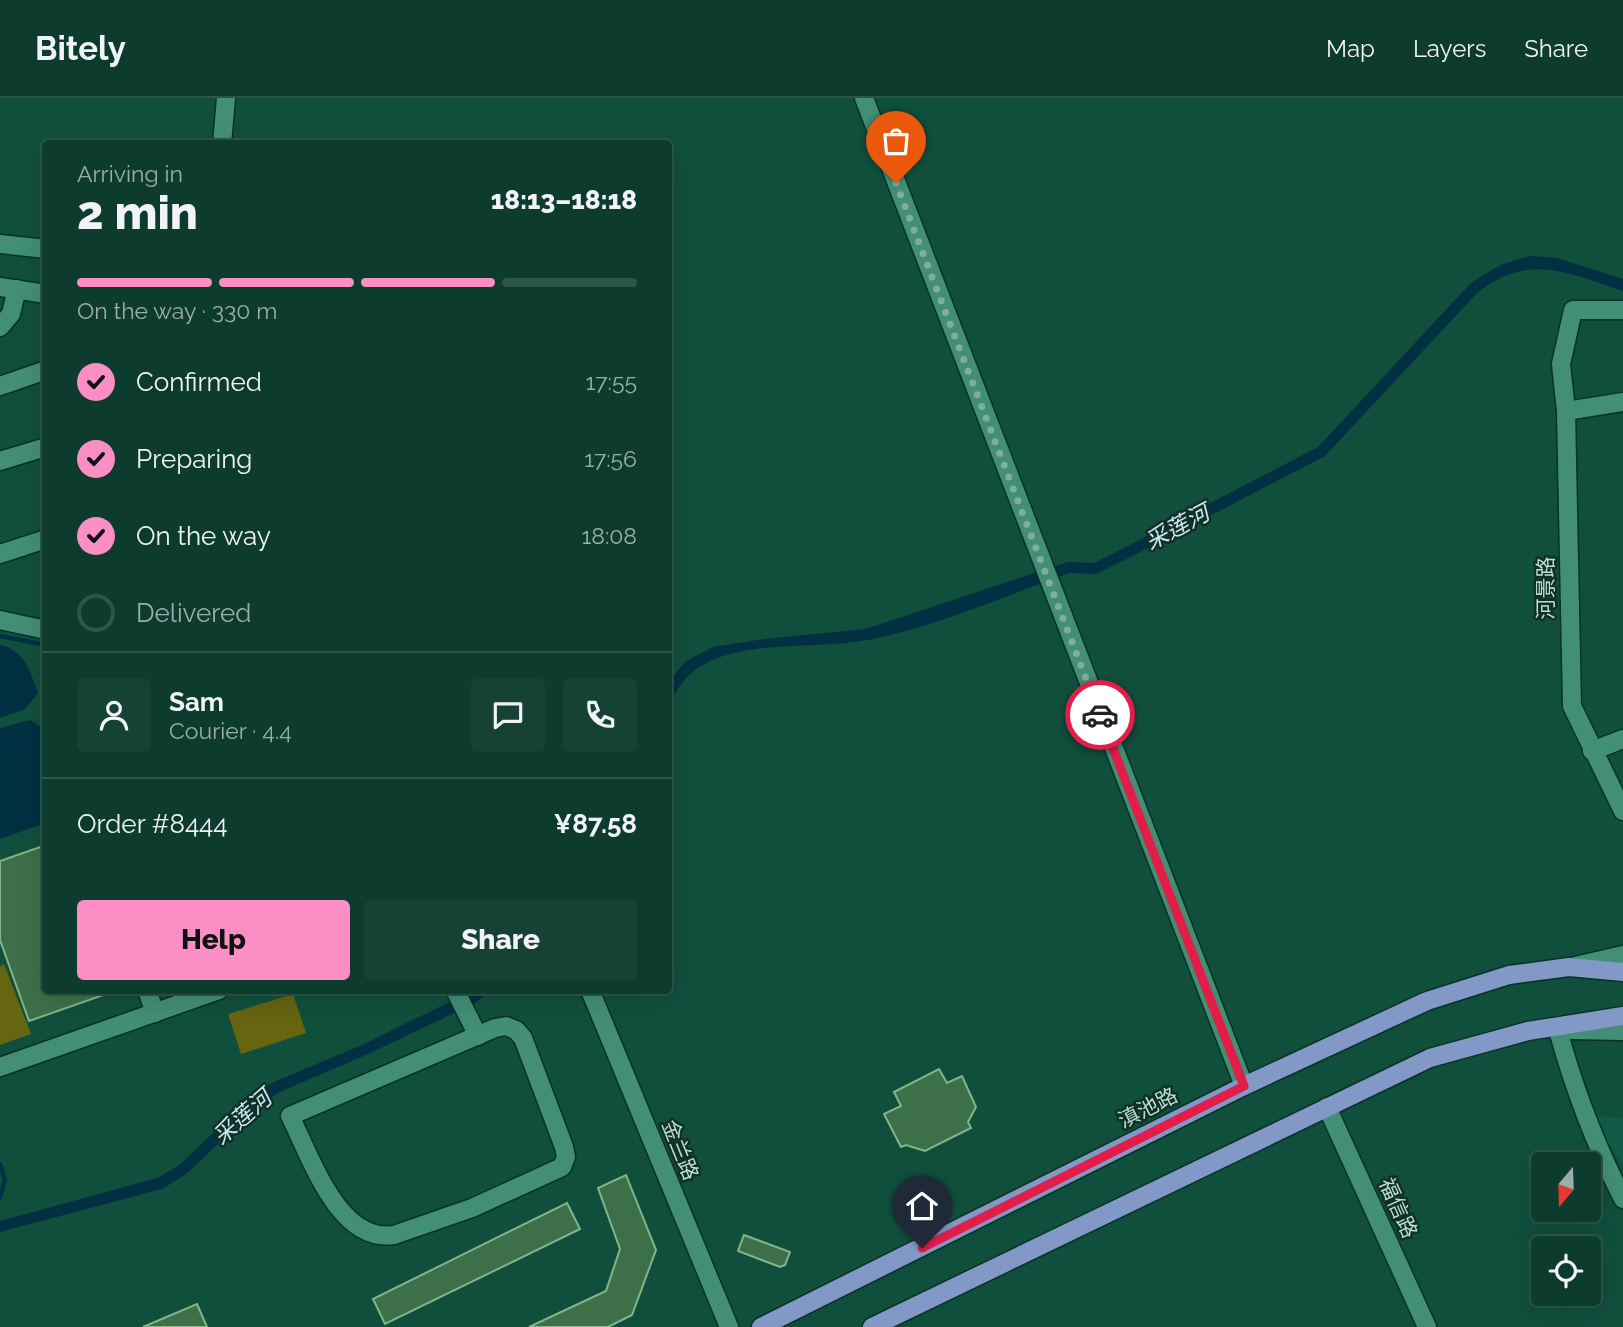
<!DOCTYPE html>
<meta charset="utf-8">
<style>
:root{--surface:#0d3b2e;--page:#164236;--text:#f1f3f6;--muted:#9aadaa;--line:#2d554a;--accent:#fb8fc5}
body{margin:0;font-family:Raleway,"Noto Sans SC",sans-serif;background:var(--page);color:var(--text);height:100vh;display:flex;flex-direction:column;font-size:26px;white-space:nowrap}
*{box-sizing:border-box;margin:0}
p{font-size:23px;color:var(--muted)}
.icon{flex:none;width:38px;height:38px;fill:none;stroke:currentColor;stroke-width:2;stroke-linecap:round;stroke-linejoin:round}
.map{position:relative;flex:1;overflow:hidden}
.drawer{position:absolute;left:42px;top:42px;width:630px;height:854px;display:flex;flex-direction:column;background:var(--surface);border-radius:7px;box-shadow:0 7px 28px #0002,0 0 0 2px var(--line)}
.drawer>*{flex:none}
.needle{width:46px;rotate:199deg}
.tools{position:absolute;left:1531px;top:1054px;display:grid;gap:14px}
.tools a{display:grid;place-items:center;width:70px;height:70px;border-radius:7px;background:var(--surface);box-shadow:0 7px 28px #0002,0 0 0 2px var(--line);font-size:35px}
.pin{position:absolute;display:grid;place-items:center;width:60px;height:60px;color:#fff;margin:-72px -30px;border-radius:50% 50% 50% 0;rotate:-45deg;box-shadow:0 0 7px #0007}
.pin .icon{rotate:45deg}
.courier{position:absolute;display:grid;place-items:center;width:70px;height:70px;margin:-35px;border:5px solid #e11d48;border-radius:50%;background:#fff;color:#222;box-shadow:0 2px 9px #0007}
.summary em{font-style:normal;font-weight:800}
.summary div{display:flex;flex-direction:column-reverse}
.summary{display:flex;align-items:center;justify-content:space-between;height:119px;padding:0 35px}
h1{font-size:46px;font-weight:800;line-height:52px}
.bar{display:grid;grid-template-columns:repeat(4,1fr);gap:10px 7px;align-content:center;height:84px;padding:0 35px}
.bar i{height:9px;border-radius:5px;background:var(--line)}
.bar .selected{background:var(--accent)}
.bar p{grid-column:span 4}
.line{display:flex;align-items:center;gap:18px;padding:0 35px;border-top:2px solid var(--line)}
.line div{flex:1}
.round{display:grid;place-items:center;flex:none;width:74px;height:74px;border-radius:7px;background:var(--page)}
ol{padding:0 35px;list-style:none}
li{display:flex;align-items:center;gap:21px;height:77px}
li p{margin-inline-start:auto}
li .icon{padding:7px;border-radius:50%;background:var(--accent);color:#111;stroke-width:4}
li:last-child{color:var(--muted)}
li i{width:38px;height:38px;border:4px solid var(--line);border-radius:50%}
.button{display:flex;gap:14px;margin-top:auto;padding:14px 35px}
.button a{flex:1;height:80px;border-radius:7px;background:var(--accent);color:#111;font-size:28px;font-weight:800;line-height:80px;text-align:center}
.button a+a{background:var(--page);color:var(--text)}
header{display:flex;align-items:center;gap:42px;box-sizing:border-box;height:98px;padding:0 35px;background:var(--surface);border-bottom:2px solid var(--line)}
header strong{font-size:33px}
nav{display:flex;gap:38px;margin-inline-start:auto;font-size:24px}
.map>svg:first-child{display:block}
.built{fill:#105a46}
.green{fill:#666510}
.water{fill:#013042}
.lines{fill:none;stroke-linecap:round;stroke-linejoin:round}
.stream{stroke:#013042;stroke-width:4.5}
.building{fill:#3d7048;stroke:#80b689;stroke-width:2}
.minor-casing{stroke:#073225;stroke-width:21}
.major-casing{stroke:#073225;stroke-width:21}
.minor{stroke:#438f76;stroke-width:18}
.major{stroke:#8299c8;stroke-width:18}
.done{stroke:#80ad9d;stroke-width:7;stroke-dasharray:0 12.6}
.route{stroke:#e11d48;stroke-width:9}
.labels{text-anchor:middle;stroke-width:5;stroke-linejoin:round;paint-order:stroke}
.street-label{font-size:21px;fill:#bbdfd0;stroke:#103026}
.water-label{font-size:23px;font-style:italic;fill:#cbe7f4;stroke:#103026}
</style>
<header>
<strong>Bitely</strong>
<nav><a>Map</a><a>Layers</a><a>Share</a></nav>
</header>
<div class="map">
<svg width="1623" height="1229" viewBox="0 0 1623 1229">
<rect width="100%" height="100%" fill="#114f3d"/>
<path class="built" d="M1592,1018L1623,1020V1069Z"/>
<g class="green">
<path d="M4,866L31,936L0,947V868Z"/>
<path d="M293,896L306,935L241,956L228,916Z"/>
</g>
<g class="water">
<path d="M1532,158L1557,160L1623,181V193C1567,175 1528,154 1477,195L1325,358L1127,461L1096,476L1070,475C1004,498 936,529 868,542C818,551 762,543 715,561C692,570 677,586 669,609V583L686,563L713,549L764,541L865,531L1068,464L1094,465L1122,451L1318,349L1469,187C1490,171 1507,163 1532,158Z"/>
<path d="M0,547C25,552 30,573 38,595L25,611L0,620Z"/>
<path d="M30,622L45,631V725L0,741V630Z"/>
<path d="M472,893H491L475,905L366,957L282,993L264,1003L185,1077L162,1091L0,1134V1123L157,1080L178,1068L257,994L276,983L362,947Z"/>
</g>
<g class="lines">
<g class="stream">
<path d="M0,538L46,547"/>
<path d="M0,1066L5,1082L0,1099"/>
</g>
</g>
<g class="building">
<path d="M46,747V892L112,894L29,923L0,842V763Z"/>
<path d="M939,971L947,985L962,978L976,1009L968,1024L971,1030L925,1053L906,1047L901,1049L884,1016L901,1008L894,994Z"/>
<path d="M626,1077L656,1152L632,1217L608,1229H529L606,1193L620,1151L598,1090Z"/>
<path d="M567,1105L580,1131L385,1226L373,1201Z"/>
<path d="M744,1137L790,1154L785,1167L780,1169L738,1153Z"/>
<path d="M197,1206L207,1229H143Z"/>
</g>
<g class="lines">
<g class="minor-casing">
<g id="minor">
<path d="M864,0L1244,988"/>
<path d="M222,46L226,0"/>
<path d="M0,146L46,151"/>
<path d="M0,189L46,196"/>
<path d="M0,229L11,216L17,191"/>
<path d="M0,288L46,272"/>
<path d="M1623,304L1566,313L1572,608L1623,713"/>
<path d="M1566,313L1561,266L1573,212H1623"/>
<path d="M0,363L46,349"/>
<path d="M0,456L46,441"/>
<path d="M0,522L46,532"/>
<path d="M1592,653L1623,641"/>
<path d="M1575,868L1623,857"/>
<path d="M147,892L155,915"/>
<path d="M455,892L478,938"/>
<path d="M590,892L729,1229"/>
<path d="M506,928L516,932L523,940L564,1049L566,1059L562,1069L472,1110L394,1137C338,1145 311,1059 290,1018L495,930Z"/>
<path d="M1558,932C1574,991 1595,1046 1623,1101"/>
<path d="M1570,932L1623,933"/>
<path d="M0,969L219,892"/>
<path d="M1327,1009L1427,1229"/>
</g>
</g>
<g class="major-casing">
<g id="major">
<path d="M761,1229L1244,988L1427,903L1509,877L1569,869L1623,874"/>
<path d="M872,1229L1430,960L1528,933L1623,918"/>
</g>
</g>
<use href="#minor" class="minor"/>
<use href="#major" class="major"/>
</g>
<g class="lines">
<path class="done" d="M896,85L1100,617"/>
<path class="route" d="M922,1150L1244,988L1100,617"/>
</g>
<g class="labels">
<g class="street-label">
<text transform="translate(1546 490) rotate(-90)" y="7">河景路</text>
<text transform="translate(1148 1010) rotate(-27)" y="7">滇池路</text>
<text transform="translate(680 1052) rotate(68)" y="7">金兰路</text>
<text transform="translate(1398 1110) rotate(66)" y="7">福信路</text>
</g>
<g class="water-label">
<text transform="translate(1177 429) rotate(-28)" y="8">采莲河</text>
<text transform="translate(242 1019) rotate(-41)" y="8">采莲河</text>
</g>
</g>
</svg>
<div class="tools">
<a><svg class="needle" viewBox="-14 -14 28 28"><path d="M0-13l5 13h-10z" fill="#e53935"/><path d="M0 13l5-13h-10z" fill="#9aadaa"/></svg></a>
<a><svg class="icon" aria-label="locate" viewBox="0 0 24 24"><circle cx="12" cy="12" r="6"/><path d="M12 2v4M12 18v4M2 12h4M18 12h4"/></svg></a>
</div>
<div class="pin" style="left:896px;top:85px;background:#ea580c"><svg class="icon" aria-label="bag" viewBox="0 0 24 24"><path d="M5 8h14l-1 12H6zM9 8a3 3 0 0 1 6 0"/></svg></div>
<div class="pin" style="left:922px;top:1150px;background:#1f2937"><svg class="icon" aria-label="home" viewBox="0 0 24 24"><path d="M3 11l9-7 9 7M6 9v11h12V9"/></svg></div>
<div class="courier" style="left:1100px;top:617px"><svg class="icon" aria-label="car" viewBox="0 0 24 24"><path d="M5 17H2v-5l4-1 3-4h7l3 4 3 1v5h-3M9 17h6M6 11h13"/><circle cx="7" cy="17" r="2"/><circle cx="17" cy="17" r="2"/></svg></div>
<section class="drawer">
<div class="summary"><div><h1>2 min</h1><p>Arriving in</p></div><em>18:13–18:18</em></div>
<div class="bar"><i class="selected"></i><i class="selected"></i><i class="selected"></i><i></i><p>On the way · 330 m</p></div>
<ol>
<li><svg class="icon" aria-label="check" viewBox="0 0 24 24"><path d="M5 12l5 5 9-10"/></svg>Confirmed<p>17:55</p></li>
<li><svg class="icon" aria-label="check" viewBox="0 0 24 24"><path d="M5 12l5 5 9-10"/></svg>Preparing<p>17:56</p></li>
<li><svg class="icon" aria-label="check" viewBox="0 0 24 24"><path d="M5 12l5 5 9-10"/></svg>On the way<p>18:08</p></li>
<li><i></i>Delivered</li>
</ol>
<div class="line" style="height:126px"><a class="round"><svg class="icon" aria-label="person" viewBox="0 0 24 24"><circle cx="12" cy="8" r="4"/><path d="M4 21q1-7 8-7t8 7"/></svg></a><div><b>Sam</b><p>Courier · 4.4</p></div><a class="round"><svg class="icon" aria-label="chat" viewBox="0 0 24 24"><path d="M4 5h16v11H9l-5 4z"/></svg></a><a class="round"><svg class="icon" aria-label="phone" viewBox="0 0 24 24"><path d="M5 4h4l2 5-3 2q2 4 5 5l2-3 5 2v4C11 20 4 13 5 4z"/></svg></a></div>
<div class="line" style="height:91px"><div>Order #8444</div><b>¥87.58</b></div>
<div class="button"><a>Help</a><a>Share</a></div>
</section>
</div>
